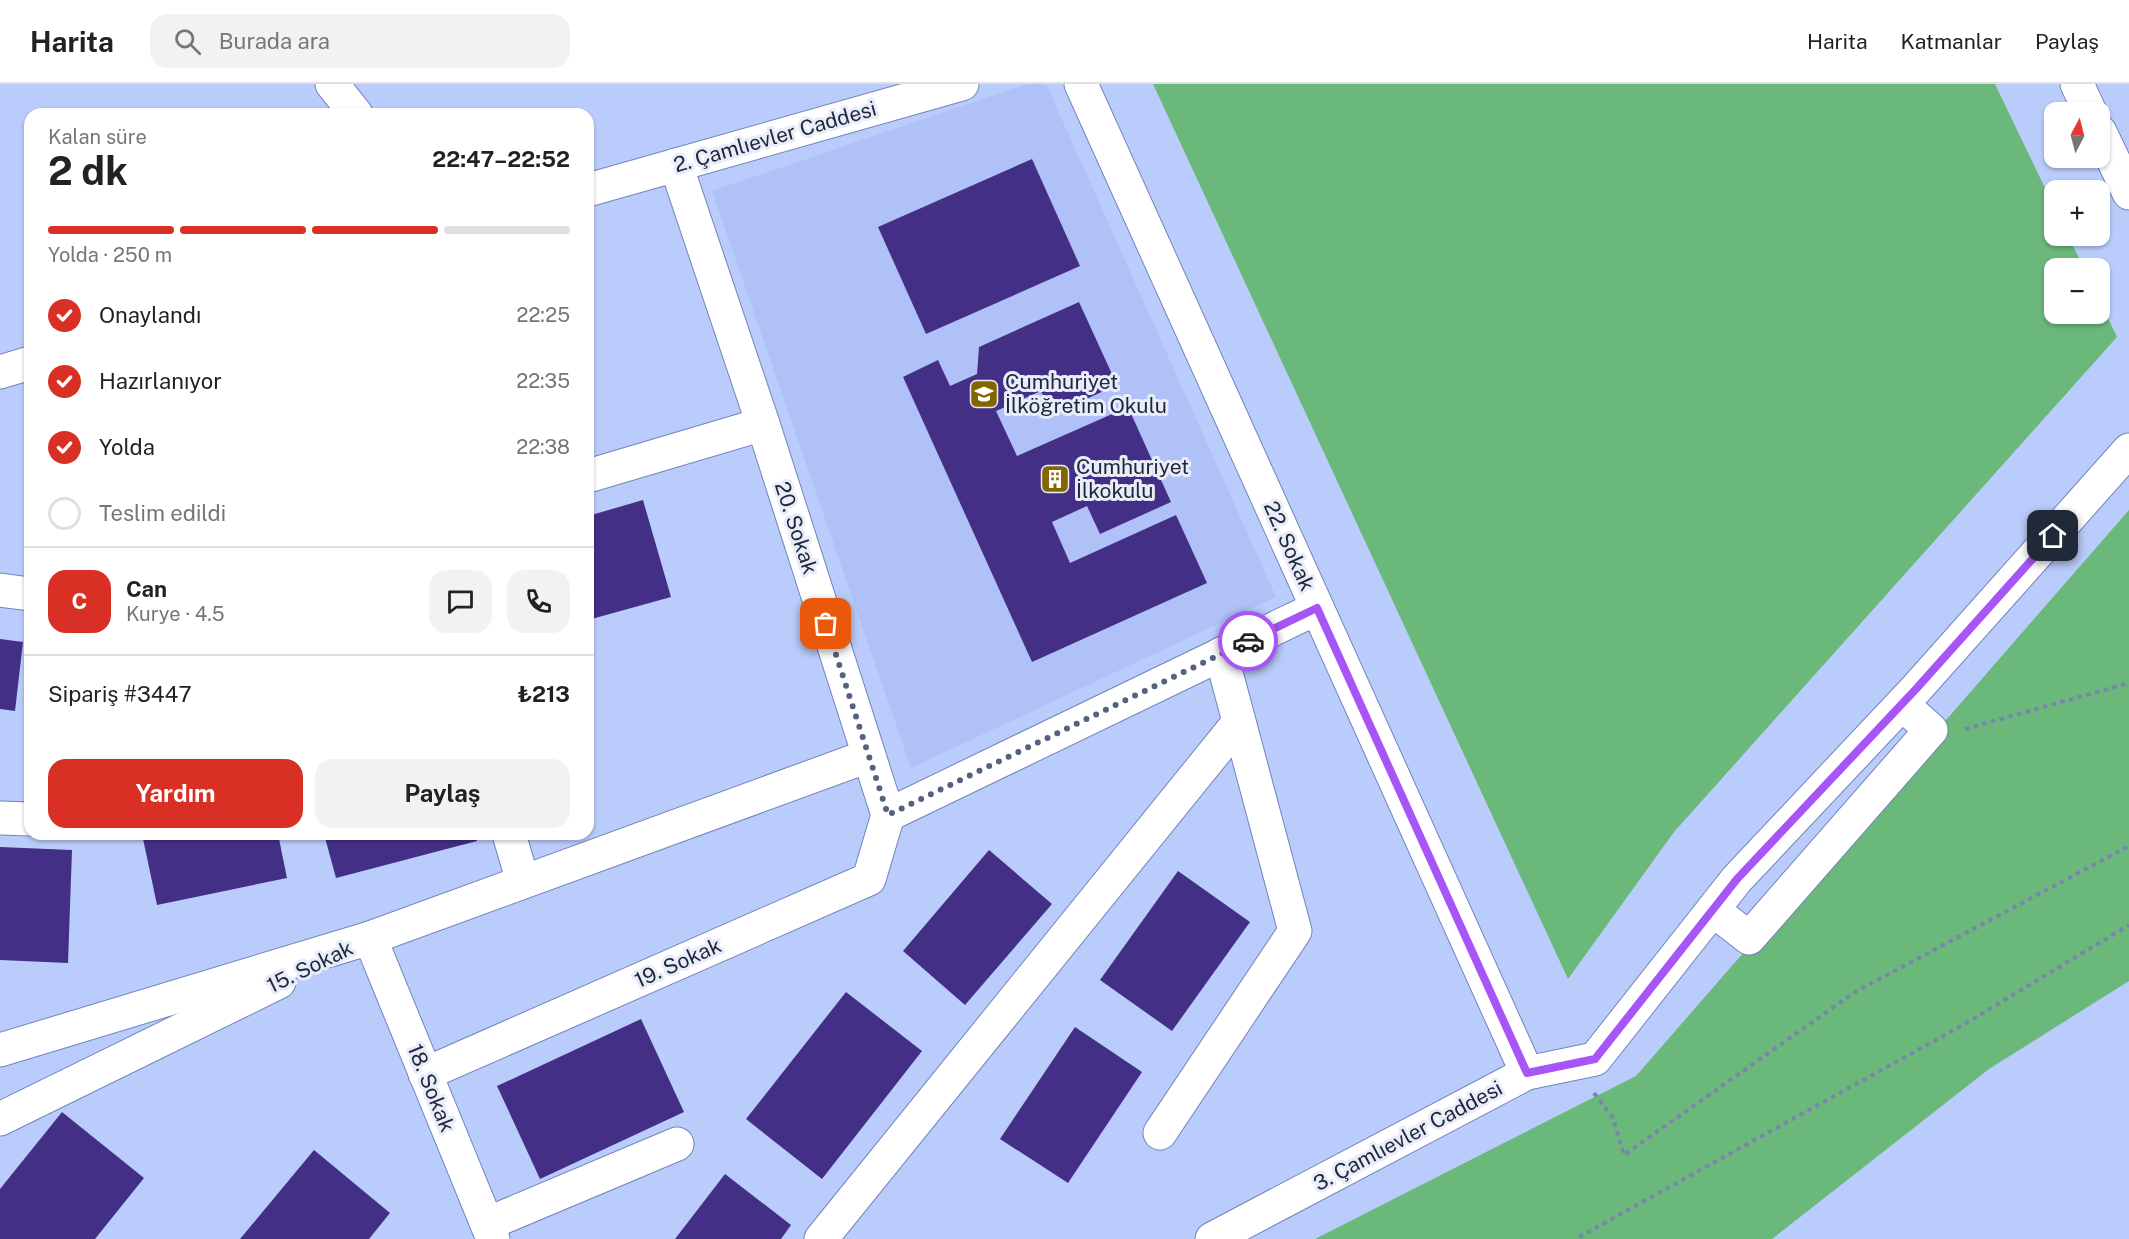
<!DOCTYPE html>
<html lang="tr">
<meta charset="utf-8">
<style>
:root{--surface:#fff;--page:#f2f2f2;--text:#222;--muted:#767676;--line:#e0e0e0;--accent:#d93025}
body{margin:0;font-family:"Public Sans",sans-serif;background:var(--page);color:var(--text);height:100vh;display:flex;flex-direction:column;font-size:22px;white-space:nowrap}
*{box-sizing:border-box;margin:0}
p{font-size:20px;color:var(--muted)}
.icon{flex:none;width:33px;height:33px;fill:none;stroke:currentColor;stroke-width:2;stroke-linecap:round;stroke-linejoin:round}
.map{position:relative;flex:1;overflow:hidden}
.sheet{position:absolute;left:24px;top:24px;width:570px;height:732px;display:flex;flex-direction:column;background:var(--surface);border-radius:18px;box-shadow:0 2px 4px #0004}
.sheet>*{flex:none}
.needle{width:39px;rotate:7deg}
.buttons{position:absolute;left:2044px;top:18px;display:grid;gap:12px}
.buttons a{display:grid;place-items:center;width:66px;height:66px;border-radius:12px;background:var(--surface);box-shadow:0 2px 4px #0004;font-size:30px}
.pin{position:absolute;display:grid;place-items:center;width:51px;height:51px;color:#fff;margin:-26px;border-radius:12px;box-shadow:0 3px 9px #0006}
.courier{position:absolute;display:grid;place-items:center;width:60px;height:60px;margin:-30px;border:4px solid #a855f7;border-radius:50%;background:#fff;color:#222;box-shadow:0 2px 8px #0007}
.summary em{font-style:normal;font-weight:700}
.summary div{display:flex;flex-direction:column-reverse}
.summary{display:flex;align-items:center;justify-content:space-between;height:102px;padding:0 24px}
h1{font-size:39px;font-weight:700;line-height:45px}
.bar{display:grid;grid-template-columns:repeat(4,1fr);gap:9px 6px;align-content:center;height:72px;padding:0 24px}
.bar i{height:8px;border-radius:4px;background:var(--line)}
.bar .selected{background:var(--accent)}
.bar p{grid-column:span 4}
.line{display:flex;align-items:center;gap:15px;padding:0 24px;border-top:2px solid var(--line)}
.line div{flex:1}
.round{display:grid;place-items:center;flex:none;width:63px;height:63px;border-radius:18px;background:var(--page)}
ol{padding:0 24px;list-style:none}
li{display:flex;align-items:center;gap:18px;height:66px}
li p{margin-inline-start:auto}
li .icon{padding:6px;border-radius:50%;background:var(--accent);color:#fff;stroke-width:4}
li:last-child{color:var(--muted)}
li i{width:33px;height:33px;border:3px solid var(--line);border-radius:50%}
.cta{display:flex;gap:12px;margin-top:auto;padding:12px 24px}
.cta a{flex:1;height:69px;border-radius:18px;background:var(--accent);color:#fff;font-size:24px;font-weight:700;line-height:69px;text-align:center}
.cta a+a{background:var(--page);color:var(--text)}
header{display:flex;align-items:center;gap:36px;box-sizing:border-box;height:84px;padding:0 30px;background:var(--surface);border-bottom:2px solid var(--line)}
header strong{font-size:28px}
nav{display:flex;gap:33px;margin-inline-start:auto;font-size:21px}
.search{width:420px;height:54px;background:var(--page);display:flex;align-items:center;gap:15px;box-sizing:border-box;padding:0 21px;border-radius:18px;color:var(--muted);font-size:22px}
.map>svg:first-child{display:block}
.built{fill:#afc1f6}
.green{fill:#6bb87b}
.building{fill:#442f87}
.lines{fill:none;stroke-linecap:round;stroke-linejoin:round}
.street-casing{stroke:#7284bb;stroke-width:35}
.path{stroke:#7986ab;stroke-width:4;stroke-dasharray:4.5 4.5;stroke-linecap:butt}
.street{stroke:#fff;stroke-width:33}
.done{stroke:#556180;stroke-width:6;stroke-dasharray:0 10.8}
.route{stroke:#a855f7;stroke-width:8}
.labels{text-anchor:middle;stroke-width:6;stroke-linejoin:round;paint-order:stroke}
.street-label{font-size:21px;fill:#1f273d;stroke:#e9edf9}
.poi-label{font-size:21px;fill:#1f273d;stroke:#e9edf9;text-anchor:start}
</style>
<header>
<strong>Harita</strong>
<div class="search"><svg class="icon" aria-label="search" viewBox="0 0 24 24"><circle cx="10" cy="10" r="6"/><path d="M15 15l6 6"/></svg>Burada ara</div>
<nav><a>Harita</a><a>Katmanlar</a><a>Paylaş</a></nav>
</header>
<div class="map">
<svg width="2129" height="1155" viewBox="0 0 2129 1155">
<rect width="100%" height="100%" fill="#baccfb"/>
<path class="built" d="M1027,0H1046L1276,513L911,684L712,107Z"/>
<g class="green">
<path d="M1153,0H1995L2055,125V152H2068L2084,184H2055V230H2100V218L2117,253L1674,748L1568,895Z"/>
<path d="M2129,426V897L1989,985L1772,1155H1315L1636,992Z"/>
</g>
<g class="building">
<path d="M1032,75L1080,182L926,250L878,143Z"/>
<path d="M1079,218L1117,301L1051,331L1041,307L996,327L1017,372L1128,323L1171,418L1100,450L1087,422L1052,438L1070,479L1176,431L1207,499L1032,578L903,293L938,276L950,302L977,290L979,263Z"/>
<path d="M643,416L671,513L588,536V432Z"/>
<path d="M0,555L23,558L15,627L0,625Z"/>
<path d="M142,750H278L287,794L157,821Z"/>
<path d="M324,750H475L477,757L336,794Z"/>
<path d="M0,763L72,766L68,879L0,876Z"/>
<path d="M989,766L1052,820L965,921L903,867Z"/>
<path d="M1178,787L1250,838L1172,947L1100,896Z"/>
<path d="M846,908L922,967L822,1095L746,1035Z"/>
<path d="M641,935L684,1028L540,1095L497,1002Z"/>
<path d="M1075,943L1142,988L1068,1099L1000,1055Z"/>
<path d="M62,1028L144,1094L95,1155H0V1105Z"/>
<path d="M314,1066L390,1129L369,1155H240Z"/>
<path d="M725,1090L791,1141L781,1155H675Z"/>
</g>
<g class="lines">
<g class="street-casing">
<g id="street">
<path d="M332,0L356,30"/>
<path d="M1081,0L1527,989"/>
<path d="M2077,0L2090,28"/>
<path d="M2100,48L2129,109"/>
<path d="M676,81L763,340L888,731L1317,524"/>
<path d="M588,106L962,0"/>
<path d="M0,288L30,279"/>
<path d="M588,392L763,340"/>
<path d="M0,506L30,510"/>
<path d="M0,734L30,735"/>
<path d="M509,750L523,798"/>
<path d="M1713,826L1749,854L1931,646L1902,620"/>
<path d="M370,854L493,1155"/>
<path d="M0,966L370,854L868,672"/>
<path d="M425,990L869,795L888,731"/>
<path d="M0,1035L279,898"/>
<path d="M1160,1049L1295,847L1221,570"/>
<path d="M487,1140L677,1060"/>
<path d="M821,1155L1239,638"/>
<path d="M1212,1155L1527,989L1595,975L1737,795L1916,605L2129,366"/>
</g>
</g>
<g class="path">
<path d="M1965,645L2129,599"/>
<path d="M1594,1009L1613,1034L1624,1071L1855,908L2129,762"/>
<path d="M1579,1153L1963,941L2129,841"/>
</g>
<use href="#street" class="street"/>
</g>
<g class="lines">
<path class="done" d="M826,540L888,731L1248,557"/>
<path class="route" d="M1248,557L1317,524L1527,989L1595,975L1737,795L1916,605L2053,452"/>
</g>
<defs>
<g id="school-square" transform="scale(1.5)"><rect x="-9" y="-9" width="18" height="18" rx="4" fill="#836600" stroke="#e9edf9"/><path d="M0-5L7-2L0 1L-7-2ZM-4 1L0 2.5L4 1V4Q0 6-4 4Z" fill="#fff"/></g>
<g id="building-square" transform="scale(1.5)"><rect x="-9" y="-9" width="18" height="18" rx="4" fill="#836600" stroke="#e9edf9"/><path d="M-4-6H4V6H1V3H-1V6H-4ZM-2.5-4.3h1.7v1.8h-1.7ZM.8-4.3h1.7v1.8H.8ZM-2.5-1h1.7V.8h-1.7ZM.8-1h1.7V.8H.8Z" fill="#fff"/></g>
</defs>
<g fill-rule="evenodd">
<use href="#school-square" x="984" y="310"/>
<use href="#building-square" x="1055" y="395"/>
</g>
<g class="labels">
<g class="street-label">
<text transform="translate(775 53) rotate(-16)" y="7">2. Çamlıevler Caddesi</text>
<text transform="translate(796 444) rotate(72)" y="7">20. Sokak</text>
<text transform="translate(1289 462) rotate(66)" y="7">22. Sokak</text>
<text transform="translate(678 879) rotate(-24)" y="7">19. Sokak</text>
<text transform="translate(310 883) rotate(-26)" y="7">15. Sokak</text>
<text transform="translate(431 1004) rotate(68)" y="7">18. Sokak</text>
<text transform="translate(1408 1052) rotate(-28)" y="7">3. Çamlıevler Caddesi</text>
</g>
<g class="poi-label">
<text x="1005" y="305">Cumhuriyet<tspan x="1005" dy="24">İlköğretim Okulu</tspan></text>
<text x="1076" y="390">Cumhuriyet<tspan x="1076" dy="24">İlkokulu</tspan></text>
</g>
</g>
</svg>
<div class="buttons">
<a><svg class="needle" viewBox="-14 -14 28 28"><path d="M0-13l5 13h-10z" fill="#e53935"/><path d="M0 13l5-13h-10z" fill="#767676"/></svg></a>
<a>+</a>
<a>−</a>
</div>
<div class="pin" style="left:826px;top:540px;background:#ea580c"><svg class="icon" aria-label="bag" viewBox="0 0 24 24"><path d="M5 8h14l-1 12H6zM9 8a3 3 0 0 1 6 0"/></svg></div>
<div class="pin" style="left:2053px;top:452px;background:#1f2937"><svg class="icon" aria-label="home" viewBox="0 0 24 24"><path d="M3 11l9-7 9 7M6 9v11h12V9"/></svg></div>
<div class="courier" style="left:1248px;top:557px"><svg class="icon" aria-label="car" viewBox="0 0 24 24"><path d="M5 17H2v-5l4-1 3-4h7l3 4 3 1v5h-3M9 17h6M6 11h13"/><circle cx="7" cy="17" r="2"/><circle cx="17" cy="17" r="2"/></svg></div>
<section class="sheet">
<div class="summary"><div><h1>2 dk</h1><p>Kalan süre</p></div><em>22:47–22:52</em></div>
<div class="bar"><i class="selected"></i><i class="selected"></i><i class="selected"></i><i></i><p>Yolda · 250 m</p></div>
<ol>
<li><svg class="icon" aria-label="check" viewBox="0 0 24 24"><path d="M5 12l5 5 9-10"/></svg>Onaylandı<p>22:25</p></li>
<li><svg class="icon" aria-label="check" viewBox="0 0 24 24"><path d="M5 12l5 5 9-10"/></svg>Hazırlanıyor<p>22:35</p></li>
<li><svg class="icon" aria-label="check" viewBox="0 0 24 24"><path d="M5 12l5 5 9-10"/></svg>Yolda<p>22:38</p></li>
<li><i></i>Teslim edildi</li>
</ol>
<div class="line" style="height:108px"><b class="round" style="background:var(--accent);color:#fff">C</b><div><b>Can</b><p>Kurye · 4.5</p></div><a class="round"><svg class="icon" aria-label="chat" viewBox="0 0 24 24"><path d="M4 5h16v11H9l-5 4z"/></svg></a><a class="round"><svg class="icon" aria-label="phone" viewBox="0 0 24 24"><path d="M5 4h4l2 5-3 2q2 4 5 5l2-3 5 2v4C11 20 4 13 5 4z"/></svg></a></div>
<div class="line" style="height:78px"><div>Sipariş #3447</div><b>₺213</b></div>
<div class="cta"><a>Yardım</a><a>Paylaş</a></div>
</section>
</div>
